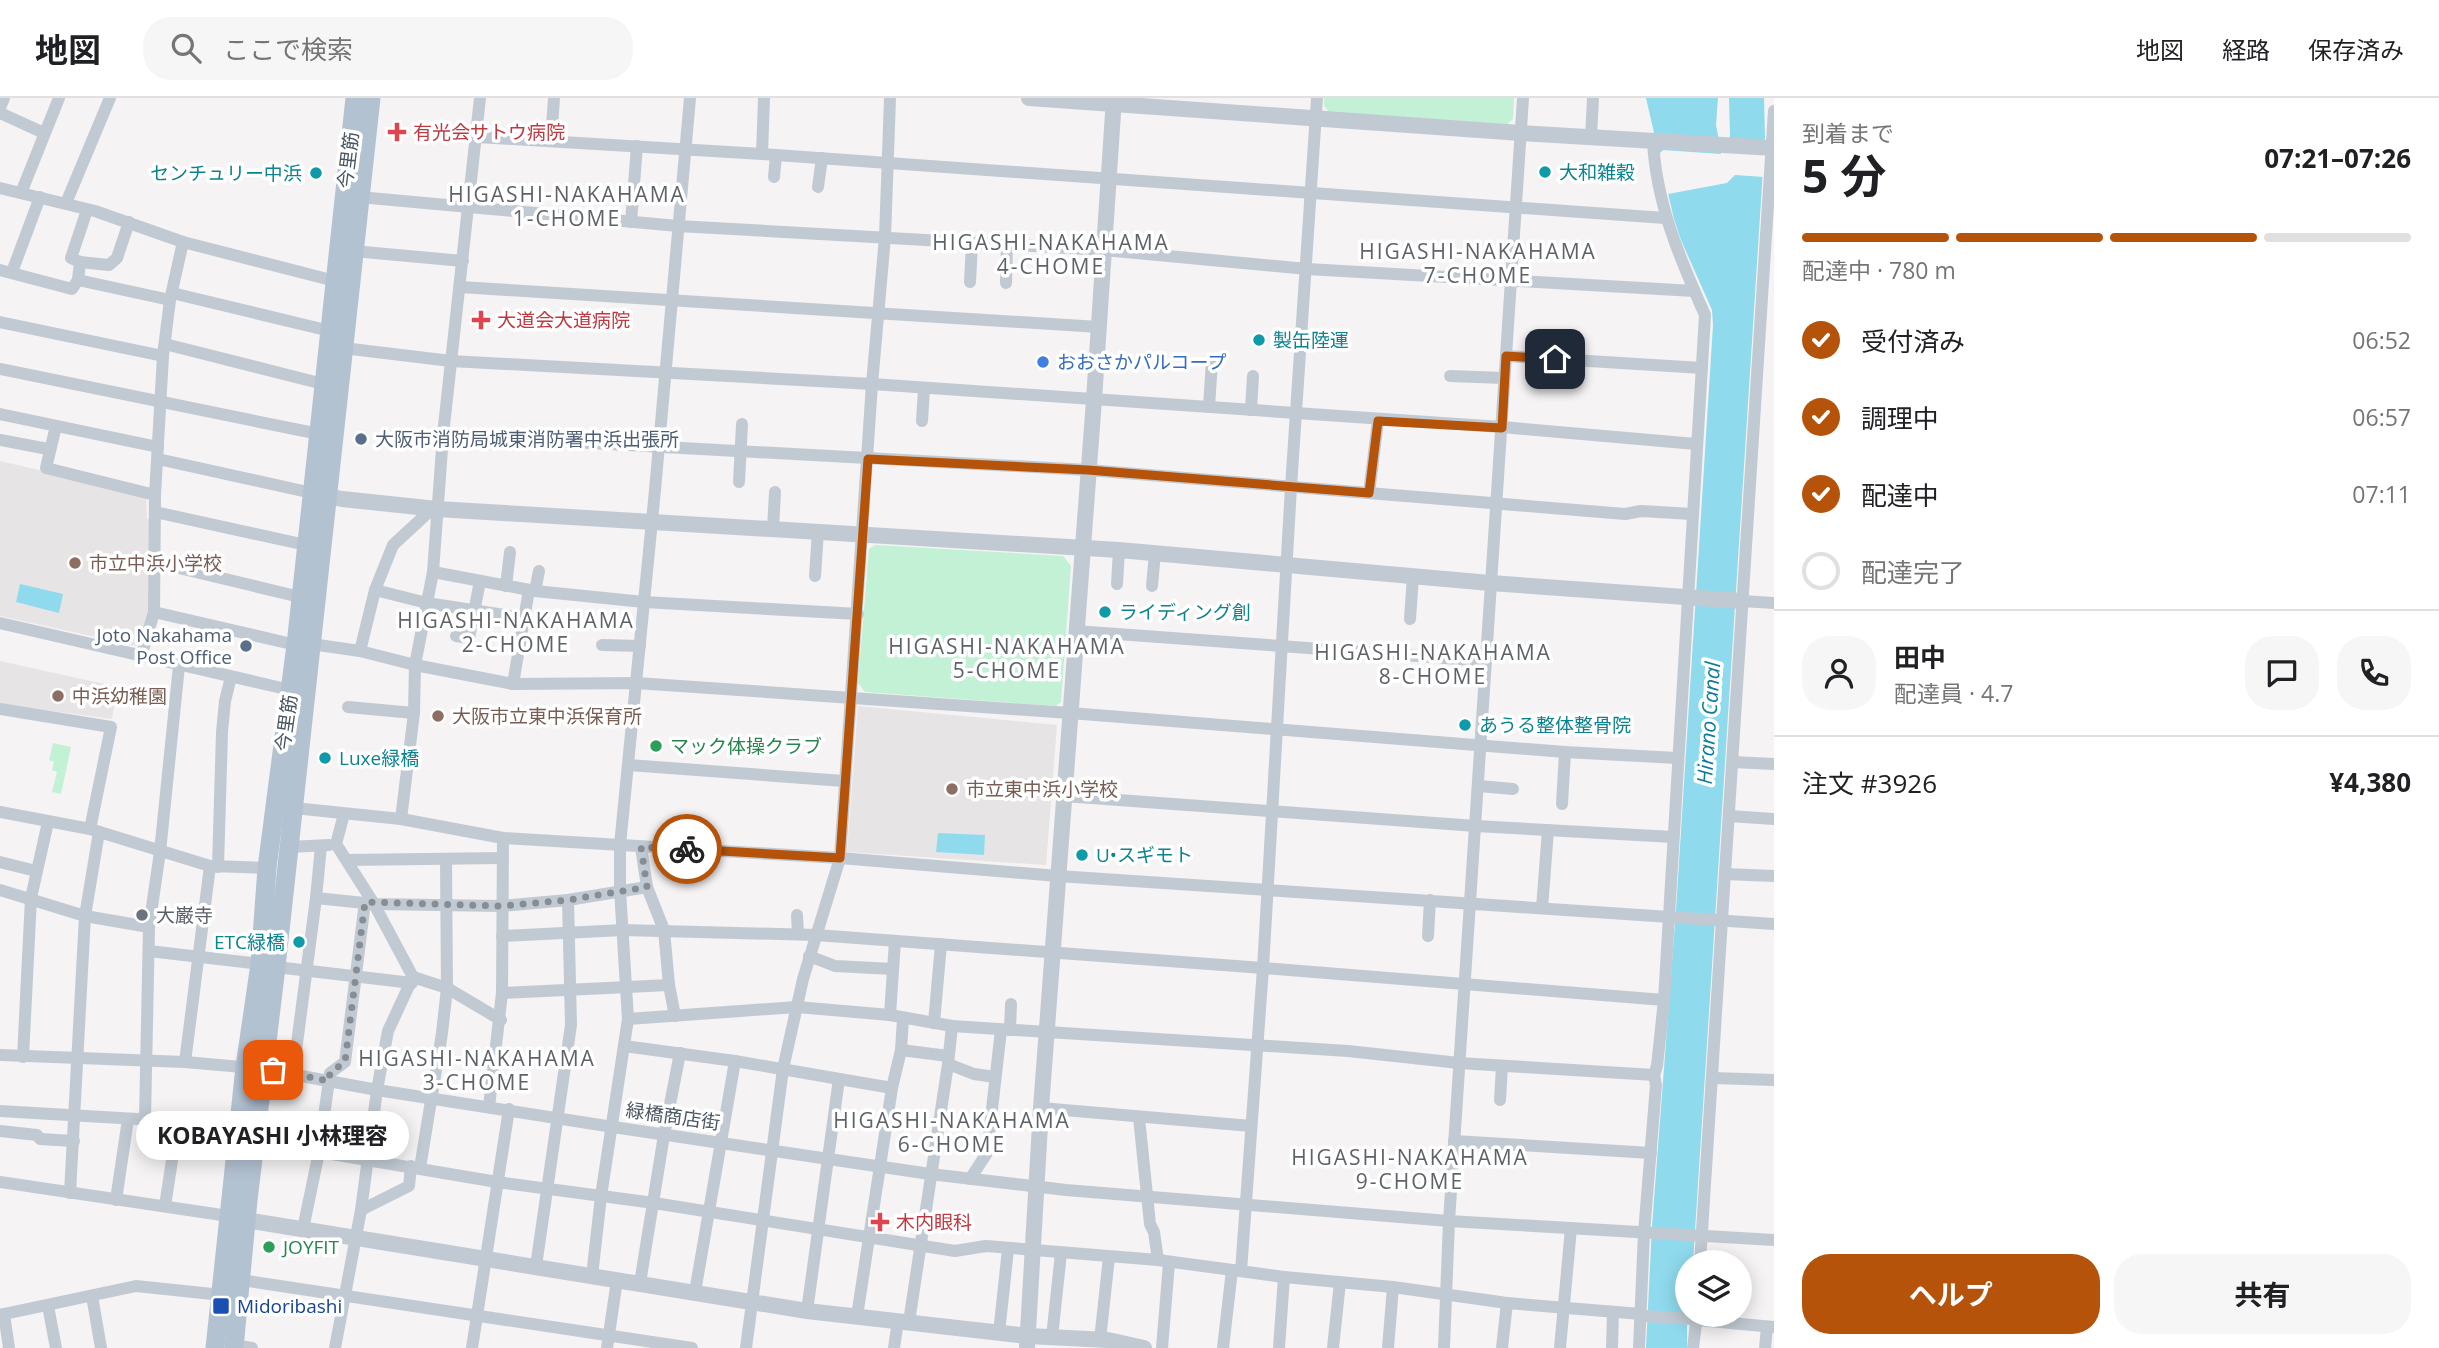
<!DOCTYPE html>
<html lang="ja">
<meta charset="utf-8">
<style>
:root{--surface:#fff;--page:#f6f6f6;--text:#202124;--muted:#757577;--line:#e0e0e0;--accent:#b45309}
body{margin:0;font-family:"Open Sans","Noto Sans JP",sans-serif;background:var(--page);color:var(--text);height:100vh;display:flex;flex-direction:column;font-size:26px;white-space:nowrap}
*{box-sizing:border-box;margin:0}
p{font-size:23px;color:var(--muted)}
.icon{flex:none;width:38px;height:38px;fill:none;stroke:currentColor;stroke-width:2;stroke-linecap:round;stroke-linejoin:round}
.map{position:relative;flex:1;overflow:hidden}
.drawer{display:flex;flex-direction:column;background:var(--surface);width:665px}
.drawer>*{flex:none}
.tools{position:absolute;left:1675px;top:1152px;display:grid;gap:14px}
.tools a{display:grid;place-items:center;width:77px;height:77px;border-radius:50%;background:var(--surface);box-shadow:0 4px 18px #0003;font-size:35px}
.pin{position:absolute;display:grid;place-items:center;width:60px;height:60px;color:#fff;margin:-30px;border-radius:14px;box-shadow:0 4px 10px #0006}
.courier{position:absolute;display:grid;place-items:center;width:70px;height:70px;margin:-35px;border:5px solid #b45309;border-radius:50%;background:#fff;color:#222;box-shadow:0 2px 9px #0007}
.bubble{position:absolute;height:49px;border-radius:24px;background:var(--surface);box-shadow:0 4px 18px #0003;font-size:23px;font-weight:700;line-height:49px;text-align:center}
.headline em{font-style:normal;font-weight:700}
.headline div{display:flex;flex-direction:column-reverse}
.headline{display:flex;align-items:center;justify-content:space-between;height:119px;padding:0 28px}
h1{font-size:46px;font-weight:700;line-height:52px}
.bar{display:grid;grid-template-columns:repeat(4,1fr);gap:10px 7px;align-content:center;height:84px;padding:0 28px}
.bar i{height:9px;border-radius:5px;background:var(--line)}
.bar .on{background:var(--accent)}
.bar p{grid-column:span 4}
.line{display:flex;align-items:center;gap:18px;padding:0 28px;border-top:2px solid var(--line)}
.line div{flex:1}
.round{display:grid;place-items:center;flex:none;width:74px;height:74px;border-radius:28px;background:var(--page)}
ol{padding:0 28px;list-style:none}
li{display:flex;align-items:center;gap:21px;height:77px}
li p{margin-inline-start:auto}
li .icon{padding:7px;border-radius:50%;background:var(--accent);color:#fff;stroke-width:4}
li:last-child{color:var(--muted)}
li i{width:38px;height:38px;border:4px solid var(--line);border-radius:50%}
.primary-button{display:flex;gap:14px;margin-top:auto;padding:14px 28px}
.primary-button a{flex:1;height:80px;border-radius:28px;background:var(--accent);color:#fff;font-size:28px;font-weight:700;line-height:80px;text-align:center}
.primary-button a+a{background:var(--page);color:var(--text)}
header{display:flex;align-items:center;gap:42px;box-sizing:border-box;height:98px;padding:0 35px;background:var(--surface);border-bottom:2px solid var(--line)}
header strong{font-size:33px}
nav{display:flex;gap:38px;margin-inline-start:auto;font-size:24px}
.search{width:490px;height:63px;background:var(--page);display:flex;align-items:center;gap:18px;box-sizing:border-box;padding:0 24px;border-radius:28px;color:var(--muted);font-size:26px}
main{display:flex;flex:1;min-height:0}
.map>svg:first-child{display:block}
.education{fill:#e6e4e5}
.green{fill:#c3f1d5}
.water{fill:#90daee}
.pier{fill:#f5f3f3}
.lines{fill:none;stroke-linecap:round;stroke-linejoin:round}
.minor{stroke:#c1cad2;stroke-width:12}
.tertiary{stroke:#c1cad2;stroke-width:16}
.primary{stroke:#b3c2d1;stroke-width:19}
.done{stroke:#868d94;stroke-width:7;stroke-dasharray:0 12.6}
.route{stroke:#b45309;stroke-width:9}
.health-dot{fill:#e0444e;stroke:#fff;stroke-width:2.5}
.culture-dot{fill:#0f9aa8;stroke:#fff;stroke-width:2.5}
.shop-dot{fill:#3f7fe0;stroke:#fff;stroke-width:2.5}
.service-dot{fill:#5c6f8a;stroke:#fff;stroke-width:2.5}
.education-dot{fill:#8d6e63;stroke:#fff;stroke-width:2.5}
.leisure-dot{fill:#2e9e5b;stroke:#fff;stroke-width:2.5}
.worship-dot{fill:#6b7280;stroke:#fff;stroke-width:2.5}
.transit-dot{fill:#1a4fb4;stroke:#fff;stroke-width:2.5}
.labels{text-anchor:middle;stroke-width:7;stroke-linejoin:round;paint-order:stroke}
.health-label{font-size:19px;fill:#be3a42;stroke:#fff;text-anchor:start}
.street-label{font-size:19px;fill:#4a5661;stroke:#fff}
.culture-label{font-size:19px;fill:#0d838f;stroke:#fff;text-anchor:start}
.shop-label{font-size:19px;fill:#366cbe;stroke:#fff;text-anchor:start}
.service-label{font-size:19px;fill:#4e5e75;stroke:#fff;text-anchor:start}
.education-label{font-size:19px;fill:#785e54;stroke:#fff;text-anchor:start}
.leisure-label{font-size:19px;fill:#27864d;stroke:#fff;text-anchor:start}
.worship-label{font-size:19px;fill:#5b616d;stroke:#fff;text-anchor:start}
.transit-label{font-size:19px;fill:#164399;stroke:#fff;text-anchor:start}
.neighbourhood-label{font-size:21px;letter-spacing:2px;fill:#5f6368;stroke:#fff}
.water-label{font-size:21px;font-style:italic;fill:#0c7c9b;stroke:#fff}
</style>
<header>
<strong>地図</strong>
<div class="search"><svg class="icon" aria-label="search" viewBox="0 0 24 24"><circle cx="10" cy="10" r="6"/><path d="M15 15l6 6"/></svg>ここで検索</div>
<nav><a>地図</a><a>経路</a><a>保存済み</a></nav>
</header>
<main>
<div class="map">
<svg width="1774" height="1250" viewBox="0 0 1774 1250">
<rect width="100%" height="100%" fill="#f5f3f3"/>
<g class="education">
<path d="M0,363L146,397L147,421H150V509L143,543L137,548L0,518Z"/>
<path d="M0,563L118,589L112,621L0,606Z"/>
<path d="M858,608L1057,627L1046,767L847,754Z"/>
</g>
<g class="green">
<path d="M1324,0H1514L1513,21L1507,26L1329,14L1324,8Z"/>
<path d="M875,447L1063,458L1071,468L1061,604L1056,608L865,594L858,585L869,451Z"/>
<path d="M53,645L71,649L61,696L52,694L57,674L52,672L54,664L49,662Z"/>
</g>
<g class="water">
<path d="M1646,0H1718L1716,27L1726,80L1730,37L1729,0H1764L1765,40L1693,1164H1687V1250H1646L1652,1128L1676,812L1713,227L1712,212L1681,142L1674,121Z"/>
<path d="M20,486L63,496L59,515L16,504Z"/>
<path d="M938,735L985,737L984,757L936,754Z"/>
</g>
<path class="pier" d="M1767,39L1764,79L1735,77L1727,85L1668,96L1666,94L1659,56L1663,52L1721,56L1719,41L1762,43Z"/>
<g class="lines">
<g class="minor">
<path d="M0,10L4,0"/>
<path d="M0,15L44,35"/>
<path d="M477,39L762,56L1665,120"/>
<path d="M1591,39L1593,0"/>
<path d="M551,43L554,0"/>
<path d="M762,56L764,0"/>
<path d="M774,79L776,57"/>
<path d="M818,89L822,60"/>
<path d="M0,90L95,113L183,144L335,183"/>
<path d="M21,95L59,0"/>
<path d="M359,99L678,128L1104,152L1307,171L1694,193"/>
<path d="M66,105L110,0"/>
<path d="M631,124L637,48"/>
<path d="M353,153L463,163"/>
<path d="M80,164L109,167L117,160L129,124"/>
<path d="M0,172L72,191L78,182L170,202"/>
<path d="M12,174L40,99"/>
<path d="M78,182L80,164L71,160L87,112"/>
<path d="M970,184L972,146"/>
<path d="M1006,185L1007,148"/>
<path d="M460,189L1099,229"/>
<path d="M172,195L330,233"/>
<path d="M0,224L163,258"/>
<path d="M165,246L323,286"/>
<path d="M343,250L451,263L872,286L1502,329L1696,346"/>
<path d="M1506,258L1702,270"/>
<path d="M0,271L319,336"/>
<path d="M1450,278L1504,280"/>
<path d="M1209,309L1212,263"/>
<path d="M1251,312L1253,278"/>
<path d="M0,316L158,349"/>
<path d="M922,323L924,291"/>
<path d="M56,328L46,370L155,397"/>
<path d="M443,337L1088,372L1625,416L1641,413L1692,416"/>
<path d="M0,342L48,351"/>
<path d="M158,361L312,395"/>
<path d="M739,384L742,326"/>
<path d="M1369,395L1378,323"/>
<path d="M155,414L306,447"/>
<path d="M773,431L775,394"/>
<path d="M154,464L300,499"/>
<path d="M433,474L535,493L644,504L858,516"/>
<path d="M815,478L818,433"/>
<path d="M1117,486L1119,452"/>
<path d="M506,488L510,454"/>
<path d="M1152,488L1155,455"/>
<path d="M375,492L427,505L524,520"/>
<path d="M535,493L539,473"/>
<path d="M1741,503L1774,505"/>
<path d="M154,514L296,547L311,546L360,553L415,567L513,586L636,585L1070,615L1565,654L1677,660"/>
<path d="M1410,521L1413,478"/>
<path d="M0,525L295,593"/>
<path d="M1076,533L1486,563"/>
<path d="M456,538L469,540L480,483"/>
<path d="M602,547L640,548"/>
<path d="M360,553L375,492L393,447L432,411"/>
<path d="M141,559L154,514L155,397L163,258L170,202L183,144"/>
<path d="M513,586L529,492"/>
<path d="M348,609L414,615"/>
<path d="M0,611L111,629L90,731"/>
<path d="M1733,664L1774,666"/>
<path d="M629,667L844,683"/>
<path d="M1479,688L1513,691"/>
<path d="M1064,698L1476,728L1673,739"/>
<path d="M1562,706L1565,654"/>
<path d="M294,710L401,721L503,740L840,760L1058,778L1774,826"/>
<path d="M0,714L90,731L210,768L267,770"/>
<path d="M1729,718L1774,721"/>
<path d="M401,721L414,615L415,567L433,474L443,337L480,0"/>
<path d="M289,749L329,747"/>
<path d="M641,749L647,789L664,832L669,887L675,918"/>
<path d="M347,762L501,760"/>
<path d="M0,764L36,773"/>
<path d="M218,769L222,634L225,603L231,579"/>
<path d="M1725,776L1774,778"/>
<path d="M0,792L85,818L149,829L160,754L179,568"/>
<path d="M316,800L374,806L501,808L568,802L647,789"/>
<path d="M1542,810L1548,732"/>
<path d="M797,817L798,836"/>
<path d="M502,838L623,832L816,837L1263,870L1664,902"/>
<path d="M1428,838L1430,802"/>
<path d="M149,853L260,866"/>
<path d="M809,858L835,868L893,871"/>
<path d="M276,869L412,885"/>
<path d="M413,879L447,890L501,922"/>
<path d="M502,895L669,887"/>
<path d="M890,917L895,843"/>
<path d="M628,921L797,909L890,917L952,928L1348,953L1459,965L1654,977"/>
<path d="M934,925L941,846"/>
<path d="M1010,932L1011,906"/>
<path d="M624,948L735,963L892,990"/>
<path d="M901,952L948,958"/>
<path d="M0,957L185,964L264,971L377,992L613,1029L930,1076L1066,1092L1449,1123L1774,1142"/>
<path d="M23,959L31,800L48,724"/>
<path d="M185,964L210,768"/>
<path d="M948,966L974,976L995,979"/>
<path d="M293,976L316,800L321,748"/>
<path d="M1713,980L1774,982"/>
<path d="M1500,1002L1502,968"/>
<path d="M489,1009L502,895L503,740"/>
<path d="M1041,1010L1251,1028"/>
<path d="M0,1013L240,1027"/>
<path d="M1139,1020L1150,1126L1154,1134L1158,1162"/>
<path d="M145,1021L149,829"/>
<path d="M0,1033L37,1037L40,1041L74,1043"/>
<path d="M254,1043L497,1084L654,1105L955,1153L986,1148L1158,1162L1284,1179L1393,1189L1507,1205L1641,1216"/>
<path d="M1454,1043L1651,1055"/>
<path d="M420,1070L442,935L447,890L446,761"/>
<path d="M970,1081L987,1055L1001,932"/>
<path d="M0,1084L235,1119"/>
<path d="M70,1095L85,818L99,734"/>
<path d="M116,1102L128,1021"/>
<path d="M165,1108L178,1023"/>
<path d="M361,1112L409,1088L411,1068"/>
<path d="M303,1131L319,1054L330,975L345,964L365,804"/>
<path d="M1700,1164L1774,13"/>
<path d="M536,1168L571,927L568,802"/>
<path d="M1241,1173L1263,870L1291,389L1317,0"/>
<path d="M592,1178L601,1098L628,921L620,792V747L655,392L690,0"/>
<path d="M241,1182L692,1250"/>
<path d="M640,1185L664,1037L680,955"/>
<path d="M695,1194L735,963"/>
<path d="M92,1198L101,1250"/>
<path d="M48,1208L56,1250"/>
<path d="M807,1213L839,981"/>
<path d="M4,1216L9,1250"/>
<path d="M0,1217L136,1188L222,1197"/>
<path d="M857,1218L892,990L901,952L903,921"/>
<path d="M1645,1218L1692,1221"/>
<path d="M1698,1222L1774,1229"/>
<path d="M909,1224L948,966L952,928"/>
<path d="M999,1235L1008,1151"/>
<path d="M1052,1239L1061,1155"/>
<path d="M1100,1242L1109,1159"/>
<path d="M234,1247L252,1250"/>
<path d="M335,1250L361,1112L377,992L388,933L413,879L374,806L336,746L344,716"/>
<path d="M472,1250L509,1011"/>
<path d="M607,1250L617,1182"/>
<path d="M746,1250L783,971L803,881L840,760L872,286L885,139L890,0"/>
<path d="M894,1250L898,1223"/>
<path d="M1162,1250L1169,1165"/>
<path d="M1223,1250L1232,1172"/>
<path d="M1279,1250L1284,1179"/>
<path d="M1333,1250L1340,1184"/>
<path d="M1388,1250L1393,1189"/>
<path d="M1444,1250L1449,1123L1523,0"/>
<path d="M1502,1250L1507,1205"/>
<path d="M1560,1250L1571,1130"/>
<path d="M1612,1250L1613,1214"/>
<path d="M1639,1250L1644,1135L1656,987L1654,977L1657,968L1664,902L1705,217C1680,161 1656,105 1653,43"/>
<path d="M1693,1250L1697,1217"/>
<path d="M1765,1250L1767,1229"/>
</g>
<g class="tertiary">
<path d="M1029,0L1521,35L1774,50"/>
<path d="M318,396L342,401L437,411L1119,452L1490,485L1741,503"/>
<path d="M245,1122L807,1213L1028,1238L1108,1242L1144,1250"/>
<path d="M1027,1250L1041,1010L1094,302L1114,0"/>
</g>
<g class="primary">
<path d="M215,1250L245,969L260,866L267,770L296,547L355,0"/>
<path d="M234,1250L248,1102L276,869L371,0"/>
</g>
</g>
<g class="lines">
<path class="done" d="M273,972L329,983L330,975L345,964L365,804L501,808L568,802L647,789L641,749L687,751"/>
<path class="route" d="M687,751L840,760L868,361L1088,372L1369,395L1378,323L1502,330L1506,258L1555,261"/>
</g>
<g class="health-dot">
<path d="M393.5 23.5h7v7h7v7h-7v7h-7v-7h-7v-7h7z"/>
<path d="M477.5 211.5h7v7h7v7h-7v7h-7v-7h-7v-7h7z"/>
<path d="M876.5 1113.5h7v7h7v7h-7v7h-7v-7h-7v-7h7z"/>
</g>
<g class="culture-dot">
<circle cx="1545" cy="74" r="7"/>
<circle cx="316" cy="75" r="7"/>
<circle cx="1259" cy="242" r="7"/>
<circle cx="1105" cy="514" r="7"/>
<circle cx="1465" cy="627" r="7"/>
<circle cx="325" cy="660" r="7"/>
<circle cx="1082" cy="757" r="7"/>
<circle cx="299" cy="844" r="7"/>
</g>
<circle class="shop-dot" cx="1043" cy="264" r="7"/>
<g class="service-dot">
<circle cx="361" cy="341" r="7"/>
<circle cx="246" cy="548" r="7"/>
</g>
<g class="education-dot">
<circle cx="75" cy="465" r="7"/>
<circle cx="58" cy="598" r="7"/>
<circle cx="438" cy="618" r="7"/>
<circle cx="952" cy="691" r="7"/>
</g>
<g class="leisure-dot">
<circle cx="656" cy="648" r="7"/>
<circle cx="269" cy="1149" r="7"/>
</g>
<circle class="worship-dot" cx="142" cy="817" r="7"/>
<rect class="transit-dot" x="212" y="1199" width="18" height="18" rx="3.5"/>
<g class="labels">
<g class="health-label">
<text x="413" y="41">有光会サトウ病院</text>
<text x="497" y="229">大道会大道病院</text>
<text x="896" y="1131">木内眼科</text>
</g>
<g class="street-label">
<text transform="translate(348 62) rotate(-83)" y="7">今里筋</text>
<text transform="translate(286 625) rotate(-82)" y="7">今里筋</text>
<text transform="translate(673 1018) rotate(8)" y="7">緑橋商店街</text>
</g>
<g class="culture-label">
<text x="1559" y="81">大和雑穀</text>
<text x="302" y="82" text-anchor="end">センチュリー中浜</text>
<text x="1273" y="249">製缶陸運</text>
<text x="1119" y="521">ライディング創</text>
<text x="1479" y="634">あうる整体整骨院</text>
<text x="339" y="667">Luxe緑橋</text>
<text x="1096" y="764">U•スギモト</text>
<text x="285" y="851" text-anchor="end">ETC緑橋</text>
</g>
<g class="shop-label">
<text x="1057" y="271">おおさかパルコープ</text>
</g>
<g class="service-label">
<text x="375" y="348">大阪市消防局城東消防署中浜出張所</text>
<text x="232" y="544" text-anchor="end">Joto Nakahama<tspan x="232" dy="22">Post Office</tspan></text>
</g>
<g class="education-label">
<text x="89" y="472">市立中浜小学校</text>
<text x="72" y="605">中浜幼稚園</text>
<text x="452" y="625">大阪市立東中浜保育所</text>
<text x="966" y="698">市立東中浜小学校</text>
</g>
<g class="leisure-label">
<text x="670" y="655">マック体操クラブ</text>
<text x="283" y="1156">JOYFIT</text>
</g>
<g class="worship-label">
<text x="156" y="824">大巌寺</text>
</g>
<g class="transit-label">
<text x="237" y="1215">Midoribashi</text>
</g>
<g class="neighbourhood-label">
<text x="567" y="104">HIGASHI-NAKAHAMA<tspan x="567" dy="24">1-CHOME</tspan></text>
<text x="1051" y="152">HIGASHI-NAKAHAMA<tspan x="1051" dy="24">4-CHOME</tspan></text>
<text x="1478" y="161">HIGASHI-NAKAHAMA<tspan x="1478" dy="24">7-CHOME</tspan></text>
<text x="516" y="530">HIGASHI-NAKAHAMA<tspan x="516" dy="24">2-CHOME</tspan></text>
<text x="1007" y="556">HIGASHI-NAKAHAMA<tspan x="1007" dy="24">5-CHOME</tspan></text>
<text x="1433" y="562">HIGASHI-NAKAHAMA<tspan x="1433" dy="24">8-CHOME</tspan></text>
<text x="477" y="968">HIGASHI-NAKAHAMA<tspan x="477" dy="24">3-CHOME</tspan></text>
<text x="952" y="1030">HIGASHI-NAKAHAMA<tspan x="952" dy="24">6-CHOME</tspan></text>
<text x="1410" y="1067">HIGASHI-NAKAHAMA<tspan x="1410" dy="24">9-CHOME</tspan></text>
</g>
<g class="water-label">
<text transform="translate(1709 625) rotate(-86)" y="7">Hirano Canal</text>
</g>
</g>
</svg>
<div class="tools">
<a><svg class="icon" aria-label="layers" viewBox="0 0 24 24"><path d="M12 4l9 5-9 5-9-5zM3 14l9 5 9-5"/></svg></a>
</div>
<div class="pin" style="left:273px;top:972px;background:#ea580c"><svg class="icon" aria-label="bag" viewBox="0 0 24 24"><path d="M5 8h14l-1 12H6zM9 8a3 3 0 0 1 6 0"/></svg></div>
<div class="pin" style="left:1555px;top:261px;background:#1f2937"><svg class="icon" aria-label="home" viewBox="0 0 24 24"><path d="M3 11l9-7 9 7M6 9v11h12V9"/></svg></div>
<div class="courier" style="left:687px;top:751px"><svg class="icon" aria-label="bike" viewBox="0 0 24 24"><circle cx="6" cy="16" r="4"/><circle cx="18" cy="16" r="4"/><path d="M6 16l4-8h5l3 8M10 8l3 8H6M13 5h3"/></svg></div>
<div class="bubble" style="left:136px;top:1013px;width:273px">KOBAYASHI 小林理容</div>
</div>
<section class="drawer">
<div class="headline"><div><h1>5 分</h1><p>到着まで</p></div><em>07:21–07:26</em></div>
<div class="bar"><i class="on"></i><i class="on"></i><i class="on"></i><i></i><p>配達中 · 780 m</p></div>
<ol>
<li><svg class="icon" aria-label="check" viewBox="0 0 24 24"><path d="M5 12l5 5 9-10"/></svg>受付済み<p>06:52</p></li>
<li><svg class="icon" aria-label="check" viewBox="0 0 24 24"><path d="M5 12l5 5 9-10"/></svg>調理中<p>06:57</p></li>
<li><svg class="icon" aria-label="check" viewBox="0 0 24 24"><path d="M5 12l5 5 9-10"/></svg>配達中<p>07:11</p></li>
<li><i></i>配達完了</li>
</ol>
<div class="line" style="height:126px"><a class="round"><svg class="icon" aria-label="person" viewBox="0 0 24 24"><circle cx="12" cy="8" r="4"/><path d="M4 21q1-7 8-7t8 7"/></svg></a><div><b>田中</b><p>配達員 · 4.7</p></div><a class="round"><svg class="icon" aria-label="chat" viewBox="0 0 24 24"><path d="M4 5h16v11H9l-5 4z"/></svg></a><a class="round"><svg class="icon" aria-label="phone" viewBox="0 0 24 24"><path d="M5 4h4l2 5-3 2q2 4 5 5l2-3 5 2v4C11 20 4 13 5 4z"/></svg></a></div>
<div class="line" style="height:91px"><div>注文 #3926</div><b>¥4,380</b></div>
<div class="primary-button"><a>ヘルプ</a><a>共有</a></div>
</section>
</main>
